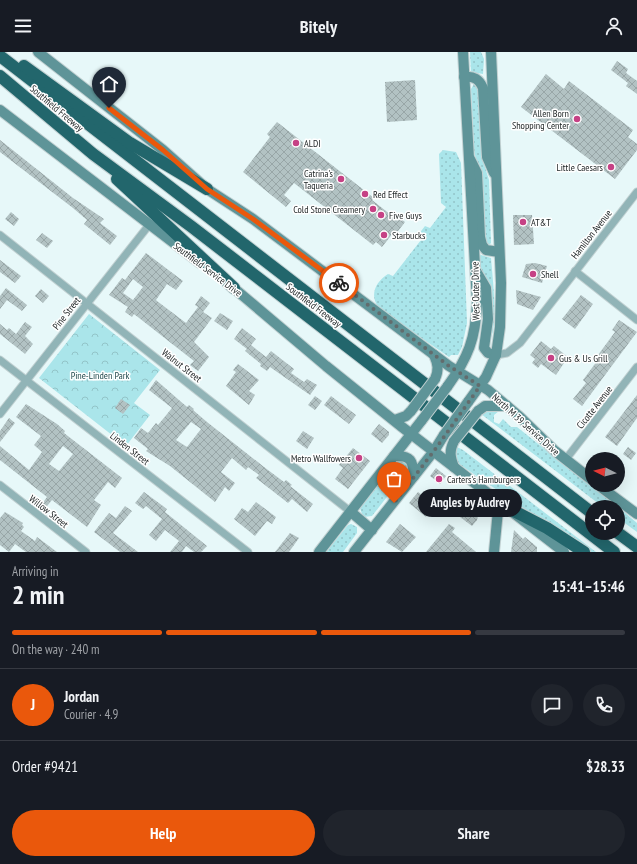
<!DOCTYPE html>
<meta charset="utf-8">
<style>
:root{--surface:#171b24;--page:#20242c;--text:#f1f3f6;--muted:#9ea1a6;--line:#363941;--accent:#ea580c}
body{margin:0;font-family:"PT Sans Narrow",sans-serif;background:var(--page);color:var(--text);height:100vh;display:flex;flex-direction:column;font-size:15px;white-space:nowrap}
*{box-sizing:border-box;margin:0}
p{font-size:13px;color:var(--muted)}
.icon{flex:none;width:22px;height:22px;fill:none;stroke:currentColor;stroke-width:2;stroke-linecap:round;stroke-linejoin:round}
.map{position:relative;height:500px;overflow:hidden}
.details{display:flex;flex-direction:column;background:var(--surface);flex:1}
.details>*{flex:none}
.needle{width:26px;rotate:276deg}
.buttons{position:absolute;left:585px;top:400px;display:grid;gap:8px}
.buttons a{display:grid;place-items:center;width:40px;height:40px;border-radius:50%;background:var(--surface);box-shadow:0 4px 16px #0002;font-size:20px}
.pin{position:absolute;display:grid;place-items:center;width:34px;height:34px;color:#fff;margin:-41px -17px;border-radius:50% 50% 50% 0;rotate:-45deg;box-shadow:0 0 4px #0007}
.pin .icon{rotate:45deg}
.courier{position:absolute;display:grid;place-items:center;width:40px;height:40px;margin:-20px;border:3px solid #ea580c;border-radius:50%;background:#fff;color:#222;box-shadow:0 1px 5px #0007}
.bubble{position:absolute;height:28px;border-radius:14px;background:var(--surface);box-shadow:0 4px 16px #0002;font-size:13px;font-weight:700;line-height:28px;text-align:center}
.headline em{font-style:normal;font-weight:700}
.headline div{display:flex;flex-direction:column-reverse}
.headline{display:flex;align-items:center;justify-content:space-between;height:68px;padding:0 12px}
h1{font-size:26px;font-weight:700;line-height:30px}
.bar{display:grid;grid-template-columns:repeat(4,1fr);gap:6px 4px;align-content:center;height:48px;padding:0 12px}
.bar i{height:5px;border-radius:3px;background:var(--line)}
.bar .selected{background:var(--accent)}
.bar p{grid-column:span 4}
.line{display:flex;align-items:center;gap:10px;padding:0 12px;border-top:1px solid var(--line)}
.line div{flex:1}
.round{display:grid;place-items:center;flex:none;width:42px;height:42px;border-radius:21px;background:var(--page)}
.button{display:flex;gap:8px;margin-top:auto;padding:8px 12px}
.button a{flex:1;height:46px;border-radius:24px;background:var(--accent);color:#fff;font-size:16px;font-weight:700;line-height:46px;text-align:center}
.button a+a{background:var(--page);color:var(--text)}
header{display:flex;justify-content:space-between;align-items:center;height:52px;padding:0 12px;background:var(--surface);font-size:18px;font-weight:700}
.map>svg:first-child{display:block}
.grass{fill:url(#grass-dots)}
.park{fill:url(#park-crowns)}
.building{fill:url(#building-cross-hatch);fill-rule:evenodd}
.lines{fill:none;stroke-linecap:round;stroke-linejoin:round}
.street-casing{stroke:#c2d1d2;stroke-width:9}
.secondary-casing{stroke:#c2d1d2;stroke-width:12}
.highway-casing{stroke:#c2d1d2;stroke-width:14}
.street{stroke:#91b4b7;stroke-width:7}
.secondary{stroke:#5e9498;stroke-width:10}
.highway{stroke:#22666c;stroke-width:12}
.secondary-bridge-casing{stroke:#c2d1d2;stroke-width:12;stroke-linecap:butt}
.secondary-bridge{stroke:#5e9498;stroke-width:10}
.done{stroke:#626c6d;stroke-width:4;stroke-dasharray:0 7.2}
.route{stroke:#ea580c;stroke-width:5}
.poi-dot{fill:#c64185;stroke:#fff;stroke-width:1.5}
.labels{text-anchor:middle;stroke-width:3;stroke-linejoin:round;paint-order:stroke}
.street-label{font-size:10px;fill:#1b2122;stroke:#fff}
.poi-label{font-size:10px;fill:#1b2122;stroke:#fff;text-anchor:start}
.park-label{font-size:10px;fill:#1f484b;stroke:#fff}
</style>
<header><svg class="icon" aria-label="menu" viewBox="0 0 24 24"><path d="M4 6h16M4 12h16M4 18h16"/></svg>Bitely<svg class="icon" aria-label="person" viewBox="0 0 24 24"><circle cx="12" cy="8" r="4"/><path d="M4 21q1-7 8-7t8 7"/></svg></header>
<div class="map">
<svg width="637" height="500" viewBox="0 0 637 500">
<defs>
<pattern id="grass-dots" width="8" height="8" patternUnits="userSpaceOnUse"><rect width="8" height="8" fill="#aae5ea"/><path d="M2 2h.1M6 6h.1" fill="none" stroke="#92c4c8" stroke-width="1.8" stroke-linecap="round"/></pattern>
<pattern id="park-crowns" width="20" height="18" patternUnits="userSpaceOnUse"><rect width="20" height="18" fill="#aae5ea"/><path d="M2 6a3 3 0 1 1 6 0M12 15a3 3 0 1 1 6 0" fill="none" stroke="#92c4c8"/></pattern>
<pattern id="building-cross-hatch" width="8" height="8" patternUnits="userSpaceOnUse"><rect width="8" height="8" fill="#b2c2c3"/><path d="M0 0l8 8M0 8l8-8" fill="none" stroke="#98a6a7"/></pattern>
</defs>
<rect width="100%" height="100%" fill="#e7f8f9"/>
<g class="grass">
<path d="M470,0H481L484,7L483,22L471,20Z"/>
<path d="M474,32L479,34L483,109L489,128L491,191L488,194L485,193L479,119L474,99L471,37Z"/>
<path d="M443,98L456,100L461,111L467,271L462,295L458,303H451L449,305L381,258C368,245 375,230 388,222L393,224L421,188L418,183L425,174L430,176L446,155L441,151L439,102Z"/>
<path d="M481,203L491,206C492,221 500,281 488,290L489,231L479,214V204Z"/>
<path d="M495,357L499,359L494,363V370L499,372L503,367L511,375H517L617,455H603L481,362L486,358Z"/>
<path d="M457,395L463,398L596,500H588L459,412L454,406Z"/>
<path d="M402,407L409,413L408,418L372,464L363,465L360,456C369,444 389,412 402,407Z"/>
<path d="M618,455L637,471V480L618,466Z"/>
<path d="M351,472L357,475V481L343,500H326L348,473Z"/>
</g>
<path class="park" d="M89,262L160,318L134,351L150,363L126,394L39,326Z"/>
<g class="building">
<path d="M617,9L628,17L626,21L637,29V42L626,34L628,31L611,18Z"/>
<path d="M546,22L564,37L569,29L633,78L628,85L637,92V98L615,127L521,55Z"/>
<path d="M415,28L417,68L387,70L385,30Z"/>
<path d="M277,70L374,146L372,148L391,163L392,160L405,170L395,183L393,181L382,195L376,190L373,193L294,131L284,143L291,149L286,155L243,120L270,85L267,82Z"/>
<path d="M0,88L73,146L104,167L100,171L117,184L110,193L84,172L87,168L73,156L0,100Z"/>
<path d="M11,160L19,167L14,174L5,167Z"/>
<path d="M513,163H532L534,192L514,193Z"/>
<path d="M42,181L53,189L47,196L36,188Z"/>
<path d="M146,201L183,229L176,238L167,232L156,248L157,249L186,271L198,255L195,253L201,244L210,251L203,260L212,266L194,290L209,305L198,319L190,313L194,309L134,262L132,265L125,260L128,255L109,243L122,226L125,228ZM133,227L143,235L133,248L123,241Z"/>
<path d="M0,208L21,224L15,231L0,220Z"/>
<path d="M535,211L547,214L542,231L522,225L526,212Z"/>
<path d="M6,236L27,253L22,259L7,248L0,257V244Z"/>
<path d="M41,237L49,244L43,251L35,244Z"/>
<path d="M516,238L541,245L533,258L517,252Z"/>
<path d="M581,243L593,252L575,277L562,267Z"/>
<path d="M220,261L233,269L227,278L214,269Z"/>
<path d="M619,268L637,280L582,354L573,347L586,331L583,328L600,305L598,303L615,280L612,278Z"/>
<path d="M25,270L32,275L25,284L33,292L25,302L0,282V272L7,278L9,276L16,282Z"/>
<path d="M242,276L256,287L251,293L266,305L271,299L294,317L291,321L304,330L307,327L317,333L310,343L270,315L267,319L260,314L261,312L245,299L247,297L234,287Z"/>
<path d="M541,289L551,297L554,294L568,305L556,323L541,312L538,316L532,311L535,307L530,303Z"/>
<path d="M238,312L259,328L249,339L255,343L249,353L226,334L236,320L233,318Z"/>
<path d="M156,328L187,355L189,353L194,357L193,358L207,370L264,415L284,430L286,428L292,433L290,434L313,452L307,460L292,447L288,451L256,426L259,423L248,415L246,418L232,406L221,420L235,431L229,439L225,435L215,450L170,414L146,399L148,397L134,386L141,376L148,381L156,371L158,373L172,356L149,338ZM191,370L201,377L187,395L176,388Z"/>
<path d="M637,343V366L617,394L605,385Z"/>
<path d="M315,344L322,349L315,358L308,353Z"/>
<path d="M331,344L356,363L349,372L324,353Z"/>
<path d="M121,347L130,353L123,362L115,356Z"/>
<path d="M26,352L57,372L65,379L64,381L122,426L115,436L108,430L94,448L101,453L87,475L52,448L43,459L39,456L47,445L0,408V394L29,418L42,400L34,393L41,384L16,365ZM63,394L73,402L59,419L49,412Z"/>
<path d="M9,366L15,371L0,390V379Z"/>
<path d="M379,372L389,380V383L382,391L371,382Z"/>
<path d="M303,379L314,386L307,397L296,389Z"/>
<path d="M628,395L636,401L631,408L623,402Z"/>
<path d="M353,396L370,409L348,437L335,427L343,416L339,413Z"/>
<path d="M436,416L446,424L440,432L430,424Z"/>
<path d="M144,440L167,457L165,460L207,494L201,500H194L186,494L182,500H170L179,489L165,478L156,489L149,483L162,467L146,454L143,457L135,451Z"/>
<path d="M418,440L435,453L426,465L409,451Z"/>
<path d="M478,447L486,456L478,464L477,468L472,474L456,462L463,452L468,456Z"/>
<path d="M256,450L276,465L272,472L267,469L255,484L234,467L242,456L248,460Z"/>
<path d="M125,454L132,459L113,481L138,500H120L94,480L109,461L116,466Z"/>
<path d="M5,460L23,471L22,473L24,475L21,479L35,489L37,485L57,500H26L15,492L9,500L0,493V466Z"/>
<path d="M400,472L416,485L402,500L386,490Z"/>
<path d="M449,472L455,476L452,480L476,500H426Z"/>
<path d="M514,478L523,487L525,485L537,495V500H511Z"/>
<path d="M290,481L299,486L289,500H275Z"/>
</g>
<g class="lines">
<g class="street-casing">
<g id="street">
<path d="M0,183L351,460"/>
<path d="M575,219L637,268"/>
<path d="M496,303L507,301L520,291L637,140"/>
<path d="M0,308L248,500"/>
<path d="M0,362L149,173"/>
<path d="M566,407L637,315"/>
<path d="M0,433L86,500"/>
</g>
</g>
<g class="secondary-casing">
<g id="secondary">
<path d="M38,0L163,98L207,137L253,167L449,314L488,338L520,365L555,399L592,428"/>
<path d="M464,25C474,24 479,27 483,36L487,105L494,121"/>
<path d="M0,58L200,211"/>
<path d="M470,107L477,121L480,185L482,193L486,198L499,200"/>
<path d="M476,219L486,236L488,267L484,296L488,301L496,303"/>
<path d="M229,232L326,314L402,375L564,500"/>
<path d="M434,303C438,312 439,318 435,327"/>
<path d="M447,335C468,306 476,286 477,250L463,0"/>
<path d="M468,350L486,325L496,303L500,275L501,231L491,0"/>
<path d="M478,359L485,354H507"/>
<path d="M395,368L406,364L411,359"/>
<path d="M454,389C449,399 450,405 454,415"/>
<path d="M394,404C411,403 413,409 414,424"/>
<path d="M598,433L637,462"/>
<path d="M351,460L372,478"/>
<path d="M319,500L422,368"/>
<path d="M354,500L434,399L444,383"/>
<path d="M494,500L499,448"/>
</g>
</g>
<g class="highway-casing">
<g id="highway">
<path d="M0,4L592,461"/>
<path d="M24,14L130,91L207,137"/>
<path d="M0,24L93,102L192,175L614,500"/>
<path d="M117,127L234,236"/>
<path d="M510,457L547,476L584,500"/>
<path d="M618,481L637,495"/>
</g>
</g>
<use href="#street" class="street"/>
<use href="#secondary" class="secondary"/>
<use href="#highway" class="highway"/>
<g class="secondary-bridge-casing">
<g id="secondary-bridge">
<path d="M411,359L435,327"/>
<path d="M422,368L447,335"/>
<path d="M444,383L468,350"/>
<path d="M454,389L478,359"/>
</g>
</g>
<use href="#secondary-bridge" class="secondary-bridge"/>
</g>
<g class="lines">
<path class="done" d="M339,231L449,314L480,334L434,399L394,451"/>
<path class="route" d="M109,56L163,98L207,137L253,167L339,231"/>
</g>
<g class="poi-dot">
<circle cx="577" cy="67" r="4"/>
<circle cx="296" cy="91" r="4"/>
<circle cx="611" cy="115" r="4"/>
<circle cx="341" cy="127" r="4"/>
<circle cx="365" cy="142" r="4"/>
<circle cx="373" cy="157" r="4"/>
<circle cx="381" cy="163" r="4"/>
<circle cx="523" cy="170" r="4"/>
<circle cx="384" cy="183" r="4"/>
<circle cx="533" cy="222" r="4"/>
<circle cx="551" cy="306" r="4"/>
<circle cx="359" cy="406" r="4"/>
<circle cx="439" cy="427" r="4"/>
</g>
<g class="labels">
<g class="street-label">
<text transform="translate(57 56) rotate(40)" y="4">Southfield Freeway</text>
<text transform="translate(591 182) rotate(-52)" y="4">Hamilton Avenue</text>
<text transform="translate(208 217) rotate(37)" y="4">Southfield Service Drive</text>
<text transform="translate(475 239) rotate(-91)" y="4">West Outer Drive</text>
<text transform="translate(314 253) rotate(37)" y="4">Southfield Freeway</text>
<text transform="translate(66 261) rotate(-52)" y="4">Pine Street</text>
<text transform="translate(182 313) rotate(38)" y="4">Walnut Street</text>
<text transform="translate(594 355) rotate(-52)" y="4">Cicotte Avenue</text>
<text transform="translate(526 372) rotate(42)" y="4">North M 39 Service Drive</text>
<text transform="translate(130 396) rotate(38)" y="4">Linden Street</text>
<text transform="translate(49 459) rotate(38)" y="4">Willow Street</text>
</g>
<g class="poi-label">
<text x="569" y="65" text-anchor="end">Allen Born<tspan x="569" dy="12">Shopping Center</tspan></text>
<text x="304" y="95">ALDI</text>
<text x="603" y="119" text-anchor="end">Little Caesars</text>
<text x="333" y="125" text-anchor="end">Catrina's<tspan x="333" dy="12">Taqueria</tspan></text>
<text x="373" y="146">Red Effect</text>
<text x="365" y="161" text-anchor="end">Cold Stone Creamery</text>
<text x="389" y="167">Five Guys</text>
<text x="531" y="174">AT&amp;T</text>
<text x="392" y="187">Starbucks</text>
<text x="541" y="226">Shell</text>
<text x="559" y="310">Gus &amp; Us Grill</text>
<text x="351" y="410" text-anchor="end">Metro Wallfowers</text>
<text x="447" y="431">Carters's Hamburgers</text>
</g>
<g class="park-label">
<text x="100" y="327">Pine-Linden Park</text>
</g>
</g>
</svg>
<div class="buttons">
<a><svg class="needle" viewBox="-14 -14 28 28"><path d="M0-13l5 13h-10z" fill="#e53935"/><path d="M0 13l5-13h-10z" fill="#9ea1a6"/></svg></a>
<a><svg class="icon" aria-label="locate" viewBox="0 0 24 24"><circle cx="12" cy="12" r="6"/><path d="M12 2v4M12 18v4M2 12h4M18 12h4"/></svg></a>
</div>
<div class="pin" style="left:394px;top:451px;background:#ea580c"><svg class="icon" aria-label="bag" viewBox="0 0 24 24"><path d="M5 8h14l-1 12H6zM9 8a3 3 0 0 1 6 0"/></svg></div>
<div class="pin" style="left:109px;top:56px;background:#1f2937"><svg class="icon" aria-label="home" viewBox="0 0 24 24"><path d="M3 11l9-7 9 7M6 9v11h12V9"/></svg></div>
<div class="courier" style="left:339px;top:231px"><svg class="icon" aria-label="bike" viewBox="0 0 24 24"><circle cx="6" cy="16" r="4"/><circle cx="18" cy="16" r="4"/><path d="M6 16l4-8h5l3 8M10 8l3 8H6M13 5h3"/></svg></div>
<div class="bubble" style="left:418px;top:437px;width:104px">Angles by Audrey</div>
</div>
<section class="details">
<div class="headline"><div><h1>2 min</h1><p>Arriving in</p></div><em>15:41–15:46</em></div>
<div class="bar"><i class="selected"></i><i class="selected"></i><i class="selected"></i><i></i><p>On the way · 240 m</p></div>
<div class="line" style="height:72px"><b class="round" style="background:var(--accent);color:#fff">J</b><div><b>Jordan</b><p>Courier · 4.9</p></div><a class="round"><svg class="icon" aria-label="chat" viewBox="0 0 24 24"><path d="M4 5h16v11H9l-5 4z"/></svg></a><a class="round"><svg class="icon" aria-label="phone" viewBox="0 0 24 24"><path d="M5 4h4l2 5-3 2q2 4 5 5l2-3 5 2v4C11 20 4 13 5 4z"/></svg></a></div>
<div class="line" style="height:52px"><div>Order #9421</div><b>$28.33</b></div>
<div class="button"><a>Help</a><a>Share</a></div>
</section>
